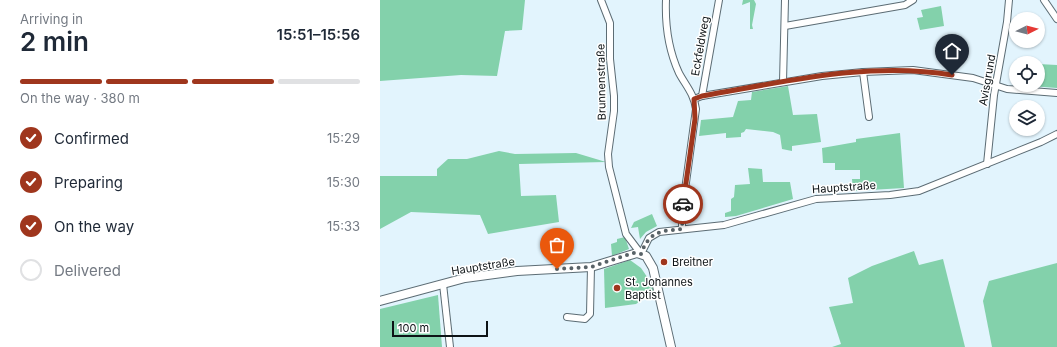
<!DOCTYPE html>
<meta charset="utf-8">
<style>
:root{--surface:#fff;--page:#f2f2f3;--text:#1f2937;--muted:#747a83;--line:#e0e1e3;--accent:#9f361d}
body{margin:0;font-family:Inter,sans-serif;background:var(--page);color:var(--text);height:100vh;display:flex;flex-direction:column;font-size:15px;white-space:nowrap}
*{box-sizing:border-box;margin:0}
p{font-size:13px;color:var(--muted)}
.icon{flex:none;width:22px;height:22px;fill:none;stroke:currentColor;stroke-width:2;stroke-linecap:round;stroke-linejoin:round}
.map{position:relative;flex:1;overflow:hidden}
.details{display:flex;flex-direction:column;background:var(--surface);width:380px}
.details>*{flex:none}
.needle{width:26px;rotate:84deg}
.buttons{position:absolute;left:629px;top:12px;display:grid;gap:8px}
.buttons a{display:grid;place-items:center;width:36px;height:36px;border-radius:50%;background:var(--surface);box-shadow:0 1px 3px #0004;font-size:20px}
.scale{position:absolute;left:12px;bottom:10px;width:96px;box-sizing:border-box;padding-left:4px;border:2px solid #0d1316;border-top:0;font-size:11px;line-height:14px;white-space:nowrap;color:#0d1316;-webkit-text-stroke:3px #fff;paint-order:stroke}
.pin{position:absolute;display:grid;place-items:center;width:34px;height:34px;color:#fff;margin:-41px -17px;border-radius:50% 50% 50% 0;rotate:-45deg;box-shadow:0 0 4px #0007}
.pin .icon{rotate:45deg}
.courier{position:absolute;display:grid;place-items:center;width:40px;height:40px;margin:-20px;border:3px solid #9f361d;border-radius:50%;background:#fff;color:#222;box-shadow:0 1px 5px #0007}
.summary em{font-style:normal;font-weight:600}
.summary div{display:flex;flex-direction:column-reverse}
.summary{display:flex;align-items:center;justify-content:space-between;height:68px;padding:0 20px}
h1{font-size:26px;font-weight:600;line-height:30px}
.bar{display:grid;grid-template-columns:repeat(4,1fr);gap:6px 4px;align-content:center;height:48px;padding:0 20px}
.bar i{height:5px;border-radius:3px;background:var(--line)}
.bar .on{background:var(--accent)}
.bar p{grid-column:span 4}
ol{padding:0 20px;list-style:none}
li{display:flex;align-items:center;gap:12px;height:44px}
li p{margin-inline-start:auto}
li .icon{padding:4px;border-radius:50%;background:var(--accent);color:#fff;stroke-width:4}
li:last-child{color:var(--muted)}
li i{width:22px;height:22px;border:2px solid var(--line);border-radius:50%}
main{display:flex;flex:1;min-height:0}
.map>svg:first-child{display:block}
.green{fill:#83d1ab}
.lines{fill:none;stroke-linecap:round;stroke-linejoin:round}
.minor-casing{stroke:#5c6c74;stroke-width:8}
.tertiary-casing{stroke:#5c6c74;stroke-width:10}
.minor{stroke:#fff;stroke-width:6}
.tertiary{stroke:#fff;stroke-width:8}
.done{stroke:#586267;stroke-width:4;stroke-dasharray:0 7.2}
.route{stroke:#9f361d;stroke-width:5}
.poi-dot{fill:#9f361d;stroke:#fff;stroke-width:1.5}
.labels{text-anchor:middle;stroke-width:3;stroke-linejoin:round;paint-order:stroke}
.street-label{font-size:11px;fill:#0d1316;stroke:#fff}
.poi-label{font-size:11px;fill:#0d1316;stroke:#fff;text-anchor:start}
</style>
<main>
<section class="details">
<div class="summary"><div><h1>2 min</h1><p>Arriving in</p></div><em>15:51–15:56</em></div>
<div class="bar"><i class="on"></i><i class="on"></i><i class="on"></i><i></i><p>On the way · 380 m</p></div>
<ol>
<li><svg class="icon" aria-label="check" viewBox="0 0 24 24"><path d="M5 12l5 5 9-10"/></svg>Confirmed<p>15:29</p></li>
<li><svg class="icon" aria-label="check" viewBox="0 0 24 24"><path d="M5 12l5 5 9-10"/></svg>Preparing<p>15:30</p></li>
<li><svg class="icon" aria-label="check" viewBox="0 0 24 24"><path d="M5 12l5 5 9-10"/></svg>On the way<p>15:33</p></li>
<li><i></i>Delivered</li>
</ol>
</section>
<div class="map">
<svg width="677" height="347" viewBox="0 0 677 347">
<rect width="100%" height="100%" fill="#e2f4fd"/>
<g class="green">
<path d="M0,0H145L142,30L125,31L117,76L81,75L0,81Z"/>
<path d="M363,0H374L376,4L372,25L373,29H370V2L362,5Z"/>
<path d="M561,6L564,26L540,30L537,18L543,17L541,10Z"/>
<path d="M658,64L677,65V88L650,86L658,85Z"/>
<path d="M408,86L413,115L437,114L441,142L412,146V151L402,149L400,135L393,132L366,129L364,132L361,133V137L346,138V133L319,136L321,120L353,117L358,101L371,100L372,92Z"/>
<path d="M520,133L524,188L473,191L472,179H480V170H455V163H443L442,148L476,142V139Z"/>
<path d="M119,151L135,154L196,153L226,162L139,164L141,196L176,195L179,222L108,234L100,215L31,212L0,229V176H57V169L68,159H87Z"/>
<path d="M368,168L382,169L383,182H410L413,199L356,216L345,217V213L351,211V199L354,197L355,185L370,184Z"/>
<path d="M272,214L277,226L266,232L260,239L258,227L251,228L254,222Z"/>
<path d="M245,237L249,249L232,256L231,244L237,242V239Z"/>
<path d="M534,251L539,265L563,259L585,347H452L461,344L449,307L473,303L468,278L492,266Z"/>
<path d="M250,260L261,268L276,290L256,304L225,308L224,269Z"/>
<path d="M677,263V347H612L603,301L609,281Z"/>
<path d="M58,295L62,347H0V309Z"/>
</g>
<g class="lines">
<g class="minor-casing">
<g id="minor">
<path d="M221,0L230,23V59L234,96V111L228,154L229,167L246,234L261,254"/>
<path d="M286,0C285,26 288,49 299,73C306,86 314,94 316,109L302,212V229"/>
<path d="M664,0L677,19"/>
<path d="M405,26L525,5L533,0"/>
<path d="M483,72L489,117"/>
<path d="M403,82L405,0"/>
<path d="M322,96L339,0"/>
<path d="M314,99L322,96L442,76L483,72L533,70L593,78L627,89L677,93"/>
<path d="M607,164L614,95L627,22L629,0"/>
<path d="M261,254L269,238L279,232L344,225L436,199L510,195L539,191L661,142L677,134"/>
<path d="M63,284L70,347"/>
<path d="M187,317L205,319L210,314L211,267"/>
</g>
</g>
<g class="tertiary-casing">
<path id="tertiary" d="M0,301L85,278L137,271L211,267L257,253L266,256L273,268L291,347"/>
</g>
<use href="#minor" class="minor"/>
<use href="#tertiary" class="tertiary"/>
</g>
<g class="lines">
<path class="done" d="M177,269L211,267L253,253L261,254C269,231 281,231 302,229L303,204"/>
<path class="route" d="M303,204L315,119L314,99L322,96C404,82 489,61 572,75"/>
</g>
<g class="poi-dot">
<circle cx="284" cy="262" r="4"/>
<circle cx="237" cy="288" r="4"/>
</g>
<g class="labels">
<g class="street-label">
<text transform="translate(320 46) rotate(-80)" y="4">Eckfeldweg</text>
<text transform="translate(607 80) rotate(-80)" y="4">Avisgrund</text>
<text transform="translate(221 82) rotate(-91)" y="4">Brunnenstraße</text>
<text transform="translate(464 187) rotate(-4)" y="4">Hauptstraße</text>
<text transform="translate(103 266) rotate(-9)" y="4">Hauptstraße</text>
</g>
<g class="poi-label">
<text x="292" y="266">Breitner</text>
<text x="245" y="286">St. Johannes<tspan x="245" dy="13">Baptist</tspan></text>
</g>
</g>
</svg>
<div class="buttons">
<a><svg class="needle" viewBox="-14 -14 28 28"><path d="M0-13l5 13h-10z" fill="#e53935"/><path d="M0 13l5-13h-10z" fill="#747a83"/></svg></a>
<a><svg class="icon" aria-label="locate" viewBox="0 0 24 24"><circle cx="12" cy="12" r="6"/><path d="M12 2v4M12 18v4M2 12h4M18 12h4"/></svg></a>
<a><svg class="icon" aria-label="layers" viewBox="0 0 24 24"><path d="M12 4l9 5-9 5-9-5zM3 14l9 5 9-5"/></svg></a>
</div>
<div class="scale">100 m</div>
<div class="pin" style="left:177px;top:269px;background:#ea580c"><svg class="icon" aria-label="bag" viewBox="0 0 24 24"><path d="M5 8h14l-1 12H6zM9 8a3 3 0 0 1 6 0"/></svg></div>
<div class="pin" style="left:572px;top:75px;background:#1f2937"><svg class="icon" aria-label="home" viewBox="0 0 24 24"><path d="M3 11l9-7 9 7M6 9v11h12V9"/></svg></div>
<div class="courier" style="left:303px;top:204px"><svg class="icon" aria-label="car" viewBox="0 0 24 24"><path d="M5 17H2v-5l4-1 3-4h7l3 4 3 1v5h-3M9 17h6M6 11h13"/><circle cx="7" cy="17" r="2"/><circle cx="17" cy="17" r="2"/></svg></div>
</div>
</main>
